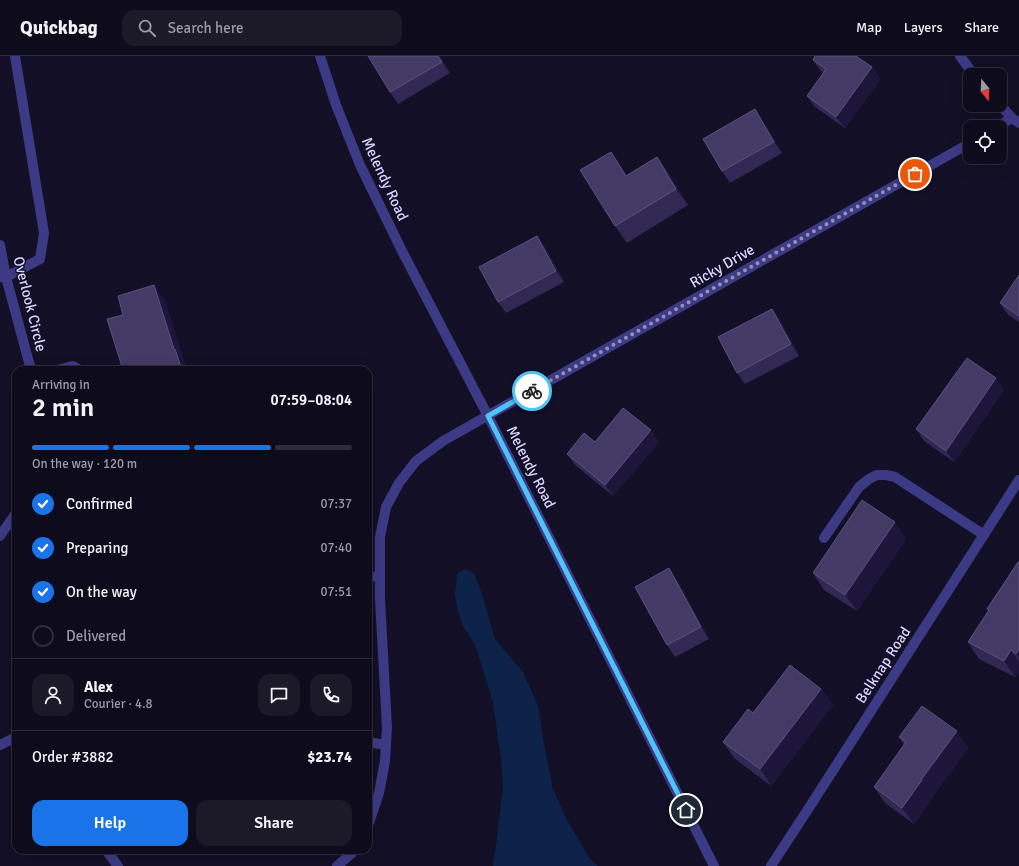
<!DOCTYPE html>
<meta charset="utf-8">
<style>
:root{--surface:#0e0b1c;--page:#1c1929;--text:#f1f3f6;--muted:#9b9ba3;--line:#2e2b3b;--accent:#1a73e8}
body{margin:0;font-family:Signika,sans-serif;background:var(--page);color:var(--text);height:100vh;display:flex;flex-direction:column;font-size:15px;white-space:nowrap}
*{box-sizing:border-box;margin:0}
p{font-size:13px;color:var(--muted)}
.icon{flex:none;width:22px;height:22px;fill:none;stroke:currentColor;stroke-width:2;stroke-linecap:round;stroke-linejoin:round}
.map{position:relative;flex:1;overflow:hidden}
.sheet{position:absolute;left:12px;top:310px;width:360px;height:488px;display:flex;flex-direction:column;background:var(--surface);border-radius:12px;box-shadow:0 4px 16px #0002,0 0 0 1px var(--line)}
.sheet>*{flex:none}
.needle{width:26px;rotate:162deg}
.tools{position:absolute;left:963px;top:12px;display:grid;gap:8px}
.tools a{display:grid;place-items:center;width:44px;height:44px;border-radius:8px;background:var(--surface);box-shadow:0 4px 16px #0002,0 0 0 1px var(--line);font-size:20px}
.pin{position:absolute;display:grid;place-items:center;width:34px;height:34px;color:#fff;margin:-17px;border:2px solid #fff;border-radius:50%;box-shadow:0 1px 4px #0007}
.courier{position:absolute;display:grid;place-items:center;width:40px;height:40px;margin:-20px;border:3px solid #4fc3f7;border-radius:50%;background:#fff;color:#222;box-shadow:0 1px 5px #0007}
.overview em{font-style:normal;font-weight:600}
.overview div{display:flex;flex-direction:column-reverse}
.overview{display:flex;align-items:center;justify-content:space-between;height:68px;padding:0 20px}
h1{font-size:26px;font-weight:600;line-height:30px}
.bar{display:grid;grid-template-columns:repeat(4,1fr);gap:6px 4px;align-content:center;height:48px;padding:0 20px}
.bar i{height:5px;border-radius:3px;background:var(--line)}
.bar .selected{background:var(--accent)}
.bar p{grid-column:span 4}
.line{display:flex;align-items:center;gap:10px;padding:0 20px;border-top:1px solid var(--line)}
.line div{flex:1}
.round{display:grid;place-items:center;flex:none;width:42px;height:42px;border-radius:12px;background:var(--page)}
ol{padding:0 20px;list-style:none}
li{display:flex;align-items:center;gap:12px;height:44px}
li p{margin-inline-start:auto}
li .icon{padding:4px;border-radius:50%;background:var(--accent);color:#fff;stroke-width:4}
li:last-child{color:var(--muted)}
li i{width:22px;height:22px;border:2px solid var(--line);border-radius:50%}
.button{display:flex;gap:8px;margin-top:auto;padding:8px 20px}
.button a{flex:1;height:46px;border-radius:12px;background:var(--accent);color:#fff;font-size:16px;font-weight:600;line-height:46px;text-align:center}
.button a+a{background:var(--page);color:var(--text)}
header{display:flex;align-items:center;gap:24px;box-sizing:border-box;height:56px;padding:0 20px;background:var(--surface);border-bottom:1px solid var(--line)}
header strong{font-size:19px}
nav{display:flex;gap:22px;margin-inline-start:auto;font-size:14px}
.search{width:280px;height:36px;background:var(--page);display:flex;align-items:center;gap:10px;box-sizing:border-box;padding:0 14px;border-radius:12px;color:var(--muted);font-size:15px}
.map>svg:first-child{display:block}
.water{fill:#0c2248}
.lines{fill:none;stroke-linecap:round;stroke-linejoin:round}
.service{stroke:#3d3a85;stroke-width:10}
.minor{stroke:#3d3a85;stroke-width:10}
.tertiary{stroke:#3d3a85;stroke-width:10}
.wall{fill:#312854}
.shaded-wall{fill:#1d163a}
.building{fill:#433a66;stroke:#5a527e}
.done{stroke:#948fb3;stroke-width:4;stroke-dasharray:0 7.2}
.route{stroke:#4fc3f7;stroke-width:5}
.labels{text-anchor:middle;stroke-width:3;stroke-linejoin:round;paint-order:stroke}
.street-label{font-size:15px;fill:#d9d4ff;stroke:#130f26}
</style>
<header>
<strong>Quickbag</strong>
<div class="search"><svg class="icon" aria-label="search" viewBox="0 0 24 24"><circle cx="10" cy="10" r="6"/><path d="M15 15l6 6"/></svg>Search here</div>
<nav><a>Map</a><a>Layers</a><a>Share</a></nav>
</header>
<div class="map">
<svg width="1019" height="810" viewBox="0 0 1019 810">
<rect width="100%" height="100%" fill="#130f26"/>
<path class="water" d="M464,513L474,517L482,538L495,583L523,616L538,650L543,683L553,733L567,764L577,781L589,802L598,810H493L497,782L503,731L501,703L493,647L475,588L463,570L458,555L455,539L457,518Z"/>
<g class="lines">
<g class="service">
<path d="M0,221H6L40,203L44,177L15,0"/>
<path d="M57,314L73,310L80,314"/>
<path d="M0,480L16,457"/>
<path d="M824,482L859,431L869,423L877,419H886L895,421L984,479"/>
<path d="M368,522L380,519"/>
<path d="M368,686L386,689"/>
</g>
<g class="minor">
<path d="M960,0L974,19"/>
<path d="M1000,49L1012,62L1019,67"/>
<path d="M997,71L1012,62"/>
<path d="M0,189L6,221L31,314"/>
<path d="M0,689L16,681"/>
<path d="M368,770L379,737L385,705L387,672L380,543V481L386,451L399,427L416,405L443,385L970,87"/>
<path d="M106,794L118,810"/>
<path d="M337,810L352,797L354,794"/>
</g>
<g class="tertiary">
<path d="M320,0L336,49L360,109L403,197L488,360L714,810"/>
<path d="M771,810L814,744L1019,424"/>
</g>
</g>
<g class="wall">
<path d="M439,0L450,17L398,48L390,36Z"/>
<path d="M813,4L872,11L880,23L845,72L815,51L807,40L823,17L821,15Z"/>
<path d="M763,65L782,97L730,127L722,115Z"/>
<path d="M611,96L627,120L657,101L669,118L688,149L627,187L615,170Z"/>
<path d="M537,180L545,191L564,226L506,257L498,246Z"/>
<path d="M1019,219V266L1008,259L1000,247Z"/>
<path d="M165,245L184,306L187,309L188,314H123Z"/>
<path d="M772,253L780,264L799,300L745,328L737,317Z"/>
<path d="M1004,334L954,406L924,385L916,373Z"/>
<path d="M595,386H659L613,440L575,409L567,398Z"/>
<path d="M906,483L857,555L824,534L813,517Z"/>
<path d="M1019,506V616L1015,621L979,603L968,586L988,555L987,553Z"/>
<path d="M677,524L709,583L675,601L667,589Z"/>
<path d="M821,633L833,649L771,730L734,702L723,686L753,657Z"/>
<path d="M899,681L968,692L933,740V741L914,768L885,747L874,731L904,689Z"/>
</g>
<g class="shaded-wall">
<path d="M438,0H439L450,17L442,6Z"/>
<path d="M872,11L880,23L845,72L836,61Z"/>
<path d="M755,53L763,65L782,97L774,86Z"/>
<path d="M611,96L622,112L637,137L626,120Z"/>
<path d="M657,101L669,118L688,149L676,133Z"/>
<path d="M537,180L545,191L564,226L556,215Z"/>
<path d="M154,229L165,245L184,306L187,309L188,314H182L174,293Z"/>
<path d="M772,253L780,264L799,300L791,288Z"/>
<path d="M996,322L1004,334L954,406L946,395Z"/>
<path d="M651,374L659,386L613,440L605,429Z"/>
<path d="M895,466L906,483L857,555L845,539Z"/>
<path d="M669,512L677,524L709,583L701,571Z"/>
<path d="M1019,593V602L1016,598Z"/>
<path d="M1011,594L1019,606V616L1015,621L1004,605Z"/>
<path d="M821,633L833,649L771,730L760,713Z"/>
<path d="M957,675L968,692L933,740V741L914,768L902,752L921,724Z"/>
</g>
<g class="building">
<path d="M368,0H438L442,6L390,36Z"/>
<path d="M815,0H856L872,11L836,61L807,40L826,13L813,4Z"/>
<path d="M755,53L774,86L722,115L703,83Z"/>
<path d="M611,96L626,120L657,101L676,133L615,170L580,114Z"/>
<path d="M537,180L556,215L498,246L479,211Z"/>
<path d="M1019,219V260L1000,247Z"/>
<path d="M154,229L174,293H175L182,314H132L131,312L123,314L107,263L123,259L118,240Z"/>
<path d="M772,253L791,288L737,317L718,281Z"/>
<path d="M967,302L996,322L946,395L916,373Z"/>
<path d="M623,352L651,374L605,429L567,398L584,377L595,386Z"/>
<path d="M862,444L895,466L845,539L813,517Z"/>
<path d="M1018,506H1019V593L1016,598L1011,594L1004,605L968,586L989,554L987,553Z"/>
<path d="M669,512L701,571L667,589L635,531Z"/>
<path d="M790,609L821,633L760,713L723,686L748,653L753,657Z"/>
<path d="M922,650L957,675L921,724H922L902,752L874,731L906,686L899,681Z"/>
</g>
<g class="lines">
<path class="done" d="M532,335L915,118"/>
<path class="route" d="M532,335L488,360L686,754"/>
</g>
<g class="labels">
<g class="street-label">
<text transform="translate(385 123) rotate(65)" y="5">Melendy Road</text>
<text transform="translate(722 210) rotate(-30)" y="5">Ricky Drive</text>
<text transform="translate(30 248) rotate(76)" y="5">Overlook Circle</text>
<text transform="translate(531 411) rotate(63)" y="5">Melendy Road</text>
<text transform="translate(883 609) rotate(-57)" y="5">Belknap Road</text>
</g>
</g>
</svg>
<div class="tools">
<a><svg class="needle" viewBox="-14 -14 28 28"><path d="M0-13l5 13h-10z" fill="#e53935"/><path d="M0 13l5-13h-10z" fill="#9b9ba3"/></svg></a>
<a><svg class="icon" aria-label="locate" viewBox="0 0 24 24"><circle cx="12" cy="12" r="6"/><path d="M12 2v4M12 18v4M2 12h4M18 12h4"/></svg></a>
</div>
<div class="pin" style="left:915px;top:118px;background:#ea580c"><svg class="icon" aria-label="bag" viewBox="0 0 24 24"><path d="M5 8h14l-1 12H6zM9 8a3 3 0 0 1 6 0"/></svg></div>
<div class="pin" style="left:686px;top:754px;background:#1f2937"><svg class="icon" aria-label="home" viewBox="0 0 24 24"><path d="M3 11l9-7 9 7M6 9v11h12V9"/></svg></div>
<div class="courier" style="left:532px;top:335px"><svg class="icon" aria-label="bike" viewBox="0 0 24 24"><circle cx="6" cy="16" r="4"/><circle cx="18" cy="16" r="4"/><path d="M6 16l4-8h5l3 8M10 8l3 8H6M13 5h3"/></svg></div>
<section class="sheet">
<div class="overview"><div><h1>2 min</h1><p>Arriving in</p></div><em>07:59–08:04</em></div>
<div class="bar"><i class="selected"></i><i class="selected"></i><i class="selected"></i><i></i><p>On the way · 120 m</p></div>
<ol>
<li><svg class="icon" aria-label="check" viewBox="0 0 24 24"><path d="M5 12l5 5 9-10"/></svg>Confirmed<p>07:37</p></li>
<li><svg class="icon" aria-label="check" viewBox="0 0 24 24"><path d="M5 12l5 5 9-10"/></svg>Preparing<p>07:40</p></li>
<li><svg class="icon" aria-label="check" viewBox="0 0 24 24"><path d="M5 12l5 5 9-10"/></svg>On the way<p>07:51</p></li>
<li><i></i>Delivered</li>
</ol>
<div class="line" style="height:72px"><a class="round"><svg class="icon" aria-label="person" viewBox="0 0 24 24"><circle cx="12" cy="8" r="4"/><path d="M4 21q1-7 8-7t8 7"/></svg></a><div><b>Alex</b><p>Courier · 4.8</p></div><a class="round"><svg class="icon" aria-label="chat" viewBox="0 0 24 24"><path d="M4 5h16v11H9l-5 4z"/></svg></a><a class="round"><svg class="icon" aria-label="phone" viewBox="0 0 24 24"><path d="M5 4h4l2 5-3 2q2 4 5 5l2-3 5 2v4C11 20 4 13 5 4z"/></svg></a></div>
<div class="line" style="height:52px"><div>Order #3882</div><b>$23.74</b></div>
<div class="button"><a>Help</a><a>Share</a></div>
</section>
</div>
